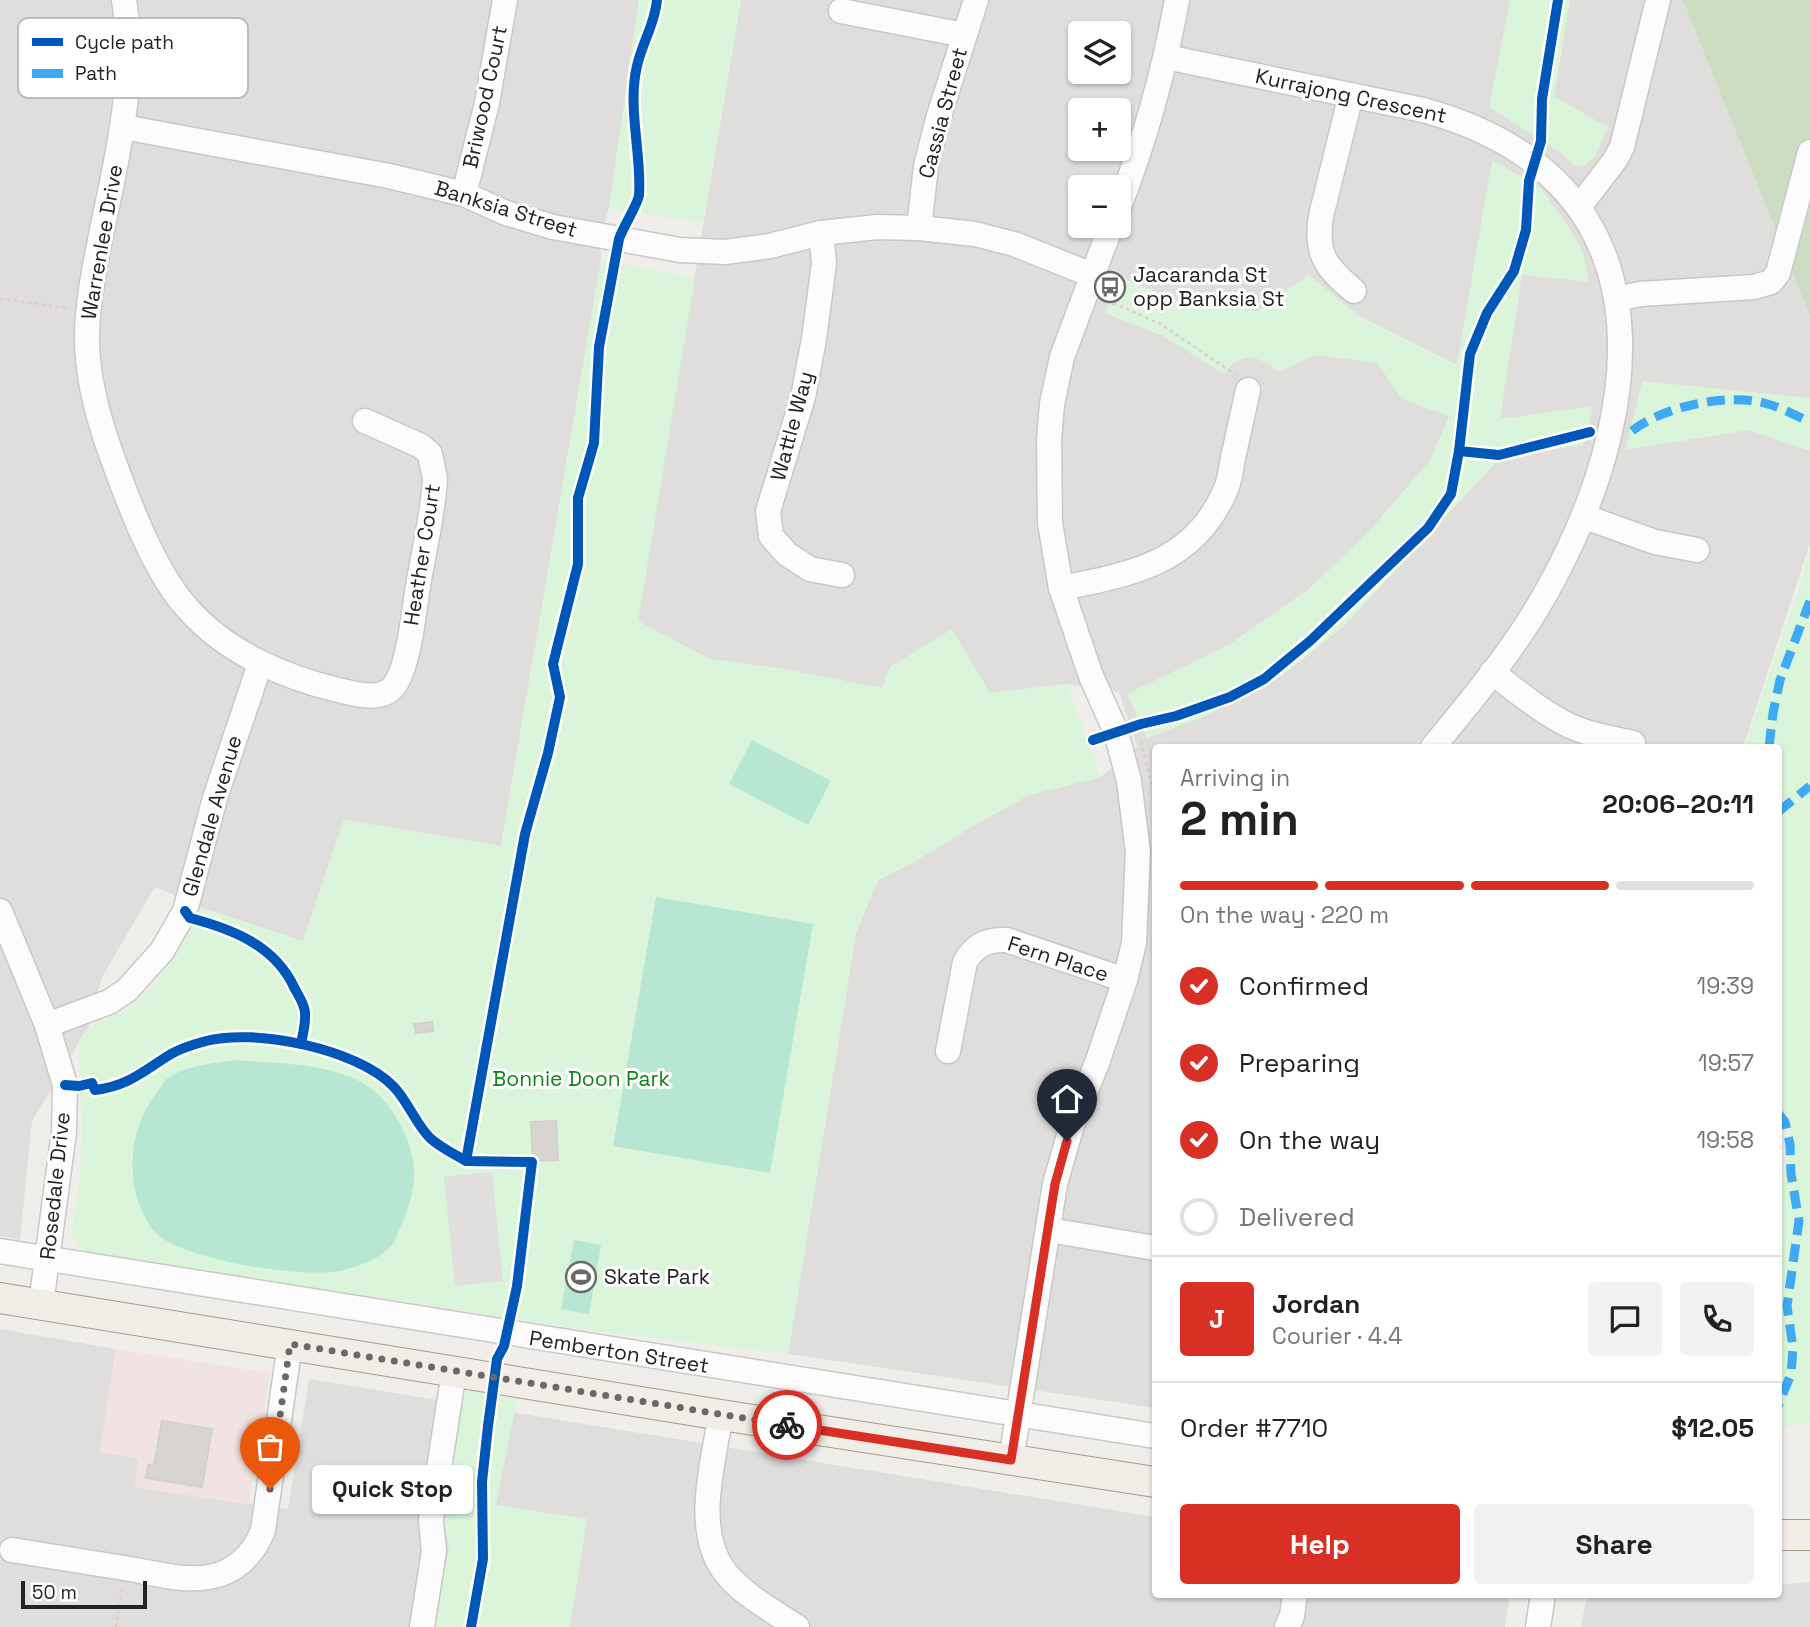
<!DOCTYPE html>
<meta charset="utf-8">
<style>
:root{--surface:#fff;--page:#f2f2f2;--text:#222;--muted:#767676;--line:#e0e0e0;--accent:#d93025}
body{margin:0;font-family:"Space Grotesk",sans-serif;background:var(--page);color:var(--text);height:100vh;display:flex;flex-direction:column;font-size:26px;white-space:nowrap}
*{box-sizing:border-box;margin:0}
p{font-size:23px;color:var(--muted)}
.icon{flex:none;width:38px;height:38px;fill:none;stroke:currentColor;stroke-width:2;stroke-linecap:round;stroke-linejoin:round}
.map{position:relative;flex:1;overflow:hidden}
.side{position:absolute;left:1152px;top:744px;width:630px;height:854px;display:flex;flex-direction:column;background:var(--surface);border-radius:7px;box-shadow:0 2px 5px #0004}
.side>*{flex:none}
.buttons{position:absolute;left:1068px;top:21px;display:grid;gap:14px}
.buttons a{display:grid;place-items:center;width:63px;height:63px;border-radius:7px;background:var(--surface);box-shadow:0 2px 5px #0004;font-size:35px}
.scale{position:absolute;left:21px;bottom:18px;width:126px;box-sizing:border-box;padding-left:7px;border:4px solid #222;border-top:0;font-size:19px;line-height:24px;white-space:nowrap;color:#222;-webkit-text-stroke:5px #fff;paint-order:stroke}
.pin{position:absolute;display:grid;place-items:center;width:60px;height:60px;color:#fff;margin:-72px -30px;border-radius:50% 50% 50% 0;rotate:-45deg;box-shadow:0 0 7px #0007}
.pin .icon{rotate:45deg}
.courier{position:absolute;display:grid;place-items:center;width:70px;height:70px;margin:-35px;border:5px solid #d93025;border-radius:50%;background:#fff;color:#222;box-shadow:0 2px 9px #0007}
.bubble{position:absolute;height:49px;border-radius:7px;background:var(--surface);box-shadow:0 2px 5px #0004;font-size:23px;font-weight:700;line-height:49px;text-align:center}
.summary em{font-style:normal;font-weight:700}
.summary div{display:flex;flex-direction:column-reverse}
.summary{display:flex;align-items:center;justify-content:space-between;height:119px;padding:0 28px}
h1{font-size:46px;font-weight:700;line-height:52px}
.bar{display:grid;grid-template-columns:repeat(4,1fr);gap:10px 7px;align-content:center;height:84px;padding:0 28px}
.bar i{height:9px;border-radius:5px;background:var(--line)}
.bar .current{background:var(--accent)}
.bar p{grid-column:span 4}
.line{display:flex;align-items:center;gap:18px;padding:0 28px;border-top:2px solid var(--line)}
.line div{flex:1}
.round{display:grid;place-items:center;flex:none;width:74px;height:74px;border-radius:7px;background:var(--page)}
ol{padding:0 28px;list-style:none}
li{display:flex;align-items:center;gap:21px;height:77px}
li p{margin-inline-start:auto}
li .icon{padding:7px;border-radius:50%;background:var(--accent);color:#fff;stroke-width:4}
li:last-child{color:var(--muted)}
li i{width:38px;height:38px;border:4px solid var(--line);border-radius:50%}
.action{display:flex;gap:14px;margin-top:auto;padding:14px 28px}
.action a{flex:1;height:80px;border-radius:7px;background:var(--accent);color:#fff;font-size:28px;font-weight:700;line-height:80px;text-align:center}
.action a+a{background:var(--page);color:var(--text)}
.map>svg:first-child{display:block}
.residential{fill:#dfdedc;fill-rule:evenodd}
.commercial{fill:#f1e3e1}
.forest{fill:#cbdec1}
.park{fill:#daf5da}
.pitch{fill:#b7e6d2}
.parking{fill:#e0dfde}
.building{fill:#d7d4d2;stroke:#d3d0cc;stroke-width:2}
.lines{fill:none;stroke-linecap:round;stroke-linejoin:round}
.minor-casing{stroke:#c9c8c7;stroke-width:27}
.major-casing{stroke:#a79c86;stroke-width:32}
.path{stroke:#dccecd;stroke-width:2.5;stroke-dasharray:3.5 3.5;stroke-linecap:butt}
.minor{stroke:#fdfcfc;stroke-width:24}
.major{stroke:#f3ede7;stroke-width:30}
.quiet{stroke:#3fa9f5;stroke-width:9;stroke-dasharray:18 9;stroke-linecap:butt}
.cycleway-casing{stroke:#fff;stroke-width:15}
.cycleway{stroke:#0057b8;stroke-width:10}
.done{stroke:#6a6968;stroke-width:7;stroke-dasharray:0 12.6}
.route{stroke:#d93025;stroke-width:9}
.labels{text-anchor:middle;stroke-width:6;stroke-linejoin:round;paint-order:stroke}
.street-label{font-size:21px;fill:#222;stroke:#fff}
.poi-label{font-size:21px;fill:#222;stroke:#fff;text-anchor:start}
.park-label{font-size:21px;fill:#0c8416;stroke:#fff}
.key{fill:#fff;stroke:#bdbdbd;stroke-width:2}
.key-label{font-size:19px;fill:#222}
</style>
<div class="map">
<svg width="1810" height="1627" viewBox="0 0 1810 1627">
<rect width="100%" height="100%" fill="#f0eeeb"/>
<g class="residential">
<path d="M0,0H639L609,208L600,236L601,260L501,846L344,820L303,941L207,910L155,887L102,977L88,1028L32,1121L20,1240L0,1236Z"/>
<path d="M741,0H1810V543L1743,747H1155V1408L788,1354L856,933L878,880L914,862L978,823L1029,795L1101,777L1137,746L1119,692L1067,684L990,693L882,688L783,669L710,659L637,621ZM1080,33H1118V72H1080ZM1080,110H1118V149H1080ZM1080,187H1118V226H1080Z"/>
<path d="M0,1329L116,1349L100,1452L139,1458L135,1487L288,1509L309,1379L1155,1517V1594H1510L1505,1627H0Z"/>
<path d="M1810,1582V1627H1581L1587,1594H1778V1585Z"/>
</g>
<path class="commercial" d="M116,1349L270,1373L249,1505L134,1487L139,1458L100,1452Z"/>
<path class="forest" d="M1683,0H1810V315Z"/>
<g class="park">
<path d="M639,0H741L703,223L609,208Z"/>
<path d="M1510,0H1570L1554,97L1608,127L1595,157L1584,166L1574,165L1561,153L1489,107Z"/>
<path d="M1492,160L1541,188L1568,226L1583,252L1589,282L1522,275L1500,419L1593,406L1584,445L1502,456L1346,624L1311,653L1278,678L1203,717L1147,738L1127,694L1230,644L1310,588L1371,529L1430,460L1449,416L1402,399L1377,363L1316,355L1278,372C1258,355 1242,350 1224,374L1163,336L1105,313L1118,276L1188,305L1257,311L1309,275L1359,316L1457,365Z"/>
<path d="M601,260L695,278L638,621L710,659L783,669L882,688L890,667L952,629L990,693L1067,684L1101,777L1029,795L978,823L914,862L878,880L856,933L788,1354L587,1330L86,1252L71,1236L80,1178L82,1123L78,1042L88,1028L124,1011L149,991L172,959L194,905L303,941L344,820L501,846Z"/>
<path d="M1642,381L1810,398V451L1749,430L1626,450Z"/>
<path d="M1810,546V1422L1778,1428V1214L1791,1129L1778,1125V747H1744L1802,579Z"/>
<path d="M466,1389L517,1400L496,1505L587,1519L570,1627H434L449,1547L443,1518Z"/>
</g>
<g class="pitch">
<path d="M752,740L831,781L808,825L729,784Z"/>
<path d="M656,897L813,924L770,1173L613,1146Z"/>
<path d="M234,1060C274,1063 327,1063 363,1083C388,1097 409,1133 413,1161C417,1183 409,1209 400,1228C397,1234 395,1242 390,1247C377,1260 361,1265 344,1270C307,1280 175,1260 152,1229C124,1189 127,1132 155,1095C159,1090 163,1082 168,1078C187,1065 212,1064 234,1060Z"/>
<path d="M574,1240L601,1245L589,1314L561,1309Z"/>
</g>
<path class="parking" d="M492,1172L503,1281L455,1286L444,1177Z"/>
<g class="building">
<path d="M432,1022L433,1031L416,1033L414,1024Z"/>
<path d="M556,1121L558,1160L533,1161L531,1122Z"/>
<path d="M162,1421L212,1429L202,1487L146,1478L148,1465L154,1466Z"/>
</g>
<g class="lines">
<g class="minor-casing">
<g id="minor">
<path d="M124,0C136,76 119,151 103,225C96,261 88,296 87,333C86,374 97,415 111,454C128,501 154,572 188,609C226,652 283,677 338,690C355,694 382,702 394,686C409,666 414,611 418,586C424,550 433,515 435,479L430,454L421,446L365,421"/>
<path d="M841,11L964,35"/>
<path d="M1166,57L1423,110C1666,176 1652,395 1553,580C1521,641 1476,695 1433,747"/>
<path d="M1351,95L1321,216C1315,255 1326,267 1354,291"/>
<path d="M123,127L389,176L464,194L506,213L553,227L680,250L725,252L770,246L821,233L877,227L919,228L975,234L1014,244L1092,275"/>
<path d="M464,194L487,103L505,0"/>
<path d="M1579,207L1615,160L1622,147L1658,0"/>
<path d="M1118,209C1145,141 1164,71 1177,0"/>
<path d="M919,228L926,166L938,119L976,0"/>
<path d="M821,233L824,263L814,339L803,397L768,511L771,536L787,554L810,569L842,575"/>
<path d="M1617,299L1640,294L1754,287L1771,282L1778,273L1810,152"/>
<path d="M1585,517L1655,542L1697,550"/>
<path d="M1061,588C1132,574 1195,563 1226,489C1230,480 1231,468 1233,458C1238,435 1243,413 1248,390"/>
<path d="M1492,672C1515,690 1538,709 1564,723C1585,734 1610,738 1633,743"/>
<path d="M0,911L47,1025L65,1085L64,1132L41,1304"/>
<path d="M47,1025L109,1002L127,990L162,951L185,911L215,798L260,664"/>
<path d="M948,1051L965,962C975,945 987,939 1007,940L1125,980"/>
<path d="M1049,1230L1155,1248"/>
<path d="M0,1251L1155,1436"/>
<path d="M721,1415C713,1462 693,1531 725,1572C743,1595 773,1611 797,1627"/>
<path d="M1011,1460L1055,1184L1072,1125L1097,1063L1125,980L1134,943L1138,852L1129,781L1116,732L1091,676L1061,588L1050,523L1049,440L1052,404L1062,357L1111,226"/>
<path d="M12,1550C49,1556 87,1562 124,1568C151,1572 181,1582 209,1577C235,1573 254,1554 263,1530L290,1344"/>
<path d="M422,1627L434,1551L431,1520L454,1372"/>
<path d="M1287,1627L1292,1616L1295,1594"/>
<path d="M1538,1627L1543,1594"/>
</g>
</g>
<g class="major-casing">
<g id="major">
<path d="M0,1298L721,1415L1155,1482"/>
<path d="M1778,1535H1810"/>
</g>
</g>
<g class="path">
<path d="M0,299L70,308"/>
<path d="M1107,300L1162,325L1236,375"/>
<path d="M1113,305L1119,286"/>
<path d="M1141,741L1155,799"/>
<path d="M116,1627L122,1589"/>
</g>
<use href="#minor" class="minor"/>
<use href="#major" class="major"/>
<g class="quiet">
<path d="M1632,431C1662,407 1726,393 1764,403C1780,407 1795,415 1810,422"/>
<path d="M1769,747L1773,713L1780,680L1810,601"/>
<path d="M1778,812L1810,786"/>
<path d="M1778,1113L1785,1122L1790,1144L1791,1174L1799,1221L1787,1306L1793,1348L1791,1374L1778,1406"/>
</g>
<g class="cycleway-casing">
<g id="cycleway">
<path d="M1459,451L1499,455L1590,432"/>
<path d="M1093,740L1141,724L1176,716L1230,697L1264,679L1310,641L1428,528L1451,494L1459,451L1470,354L1487,313L1514,271L1526,230L1529,181L1541,141L1542,99L1558,0"/>
<path d="M185,911L190,918C232,929 274,945 294,987C298,995 304,1003 305,1012C306,1023 303,1033 301,1044"/>
<path d="M65,1085L79,1086L92,1083L95,1090C129,1086 143,1071 171,1054C181,1048 195,1044 206,1041C255,1028 357,1049 393,1086C408,1101 415,1123 430,1138C441,1148 454,1154 466,1161"/>
<path d="M471,1627L483,1559L482,1482L488,1426L497,1359L504,1346L517,1286L532,1162L466,1161L525,834L548,753L560,697L553,664L578,564V498L594,443L599,347L619,239C623,227 638,204 639,195C642,154 627,108 637,66C642,43 655,24 657,0"/>
</g>
</g>
<use href="#cycleway" class="cycleway"/>
</g>
<g class="lines">
<path class="done" d="M270,1489L290,1344L787,1425"/>
<path class="route" d="M787,1425L1011,1460L1055,1184L1067,1141"/>
</g>
<defs>
<g id="bus-ring" transform="scale(1.575)"><circle r="9.5" fill="#fff" stroke="#6a6968" stroke-width="1.5"/><path d="M-5-6H5V4H4V6H2V4H-2V6H-4V4H-5ZM-3.5-4V0h7V-4ZM-3.5 1.2v1.5H-2V1.2ZM2 1.2v1.5H3.5V1.2Z" fill="#6a6968"/></g>
<g id="stadium-ring" transform="scale(1.575)"><circle r="9.5" fill="#fff" stroke="#6a6968" stroke-width="1.5"/><path d="M0-5a6.5 5 0 1 0 0 10a6.5 5 0 1 0 0-10ZM-3.5-1.8h7v3.6h-7Z" fill="#6a6968"/></g>
</defs>
<g fill-rule="evenodd">
<use href="#bus-ring" x="1110" y="287"/>
<use href="#stadium-ring" x="581" y="1277"/>
</g>
<g class="labels">
<g class="street-label">
<text transform="translate(1351 96) rotate(12)" y="7">Kurrajong Crescent</text>
<text transform="translate(485 97) rotate(-78)" y="7">Briwood Court</text>
<text transform="translate(943 113) rotate(-75)" y="7">Cassia Street</text>
<text transform="translate(506 209) rotate(17)" y="7">Banksia Street</text>
<text transform="translate(102 242) rotate(-80)" y="7">Warrenlee Drive</text>
<text transform="translate(792 426) rotate(-75)" y="7">Wattle Way</text>
<text transform="translate(422 555) rotate(-81)" y="7">Heather Court</text>
<text transform="translate(212 816) rotate(-74)" y="7">Glendale Avenue</text>
<text transform="translate(1058 959) rotate(18)" y="7">Fern Place</text>
<text transform="translate(55 1186) rotate(-84)" y="7">Rosedale Drive</text>
<text transform="translate(619 1352) rotate(9)" y="7">Pemberton Street</text>
</g>
<g class="poi-label">
<text x="1133" y="282">Jacaranda St<tspan x="1133" dy="24">opp Banksia St</tspan></text>
<text x="604" y="1284">Skate Park</text>
</g>
<g class="park-label">
<text x="581" y="1086">Bonnie Doon Park</text>
</g>
</g>
<rect x="18" y="18" width="230" height="80" rx="10" class="key"/>
<rect x="32" y="38" width="31" height="8" fill="#0057b8"/>
<rect x="32" y="69" width="31" height="9" fill="#3fa9f5"/>
<g class="key-label">
<text x="75" y="49">Cycle path</text>
<text x="75" y="80">Path</text>
</g>
</svg>
<div class="buttons">
<a><svg class="icon" aria-label="layers" viewBox="0 0 24 24"><path d="M12 4l9 5-9 5-9-5zM3 14l9 5 9-5"/></svg></a>
<a>+</a>
<a>−</a>
</div>
<div class="scale">50 m</div>
<div class="pin" style="left:270px;top:1489px;background:#ea580c"><svg class="icon" aria-label="bag" viewBox="0 0 24 24"><path d="M5 8h14l-1 12H6zM9 8a3 3 0 0 1 6 0"/></svg></div>
<div class="pin" style="left:1067px;top:1141px;background:#1f2937"><svg class="icon" aria-label="home" viewBox="0 0 24 24"><path d="M3 11l9-7 9 7M6 9v11h12V9"/></svg></div>
<div class="courier" style="left:787px;top:1425px"><svg class="icon" aria-label="bike" viewBox="0 0 24 24"><circle cx="6" cy="16" r="4"/><circle cx="18" cy="16" r="4"/><path d="M6 16l4-8h5l3 8M10 8l3 8H6M13 5h3"/></svg></div>
<div class="bubble" style="left:312px;top:1465px;width:161px">Quick Stop</div>
<section class="side">
<div class="summary"><div><h1>2 min</h1><p>Arriving in</p></div><em>20:06–20:11</em></div>
<div class="bar"><i class="current"></i><i class="current"></i><i class="current"></i><i></i><p>On the way · 220 m</p></div>
<ol>
<li><svg class="icon" aria-label="check" viewBox="0 0 24 24"><path d="M5 12l5 5 9-10"/></svg>Confirmed<p>19:39</p></li>
<li><svg class="icon" aria-label="check" viewBox="0 0 24 24"><path d="M5 12l5 5 9-10"/></svg>Preparing<p>19:57</p></li>
<li><svg class="icon" aria-label="check" viewBox="0 0 24 24"><path d="M5 12l5 5 9-10"/></svg>On the way<p>19:58</p></li>
<li><i></i>Delivered</li>
</ol>
<div class="line" style="height:126px"><b class="round" style="background:var(--accent);color:#fff">J</b><div><b>Jordan</b><p>Courier · 4.4</p></div><a class="round"><svg class="icon" aria-label="chat" viewBox="0 0 24 24"><path d="M4 5h16v11H9l-5 4z"/></svg></a><a class="round"><svg class="icon" aria-label="phone" viewBox="0 0 24 24"><path d="M5 4h4l2 5-3 2q2 4 5 5l2-3 5 2v4C11 20 4 13 5 4z"/></svg></a></div>
<div class="line" style="height:91px"><div>Order #7710</div><b>$12.05</b></div>
<div class="action"><a>Help</a><a>Share</a></div>
</section>
</div>
